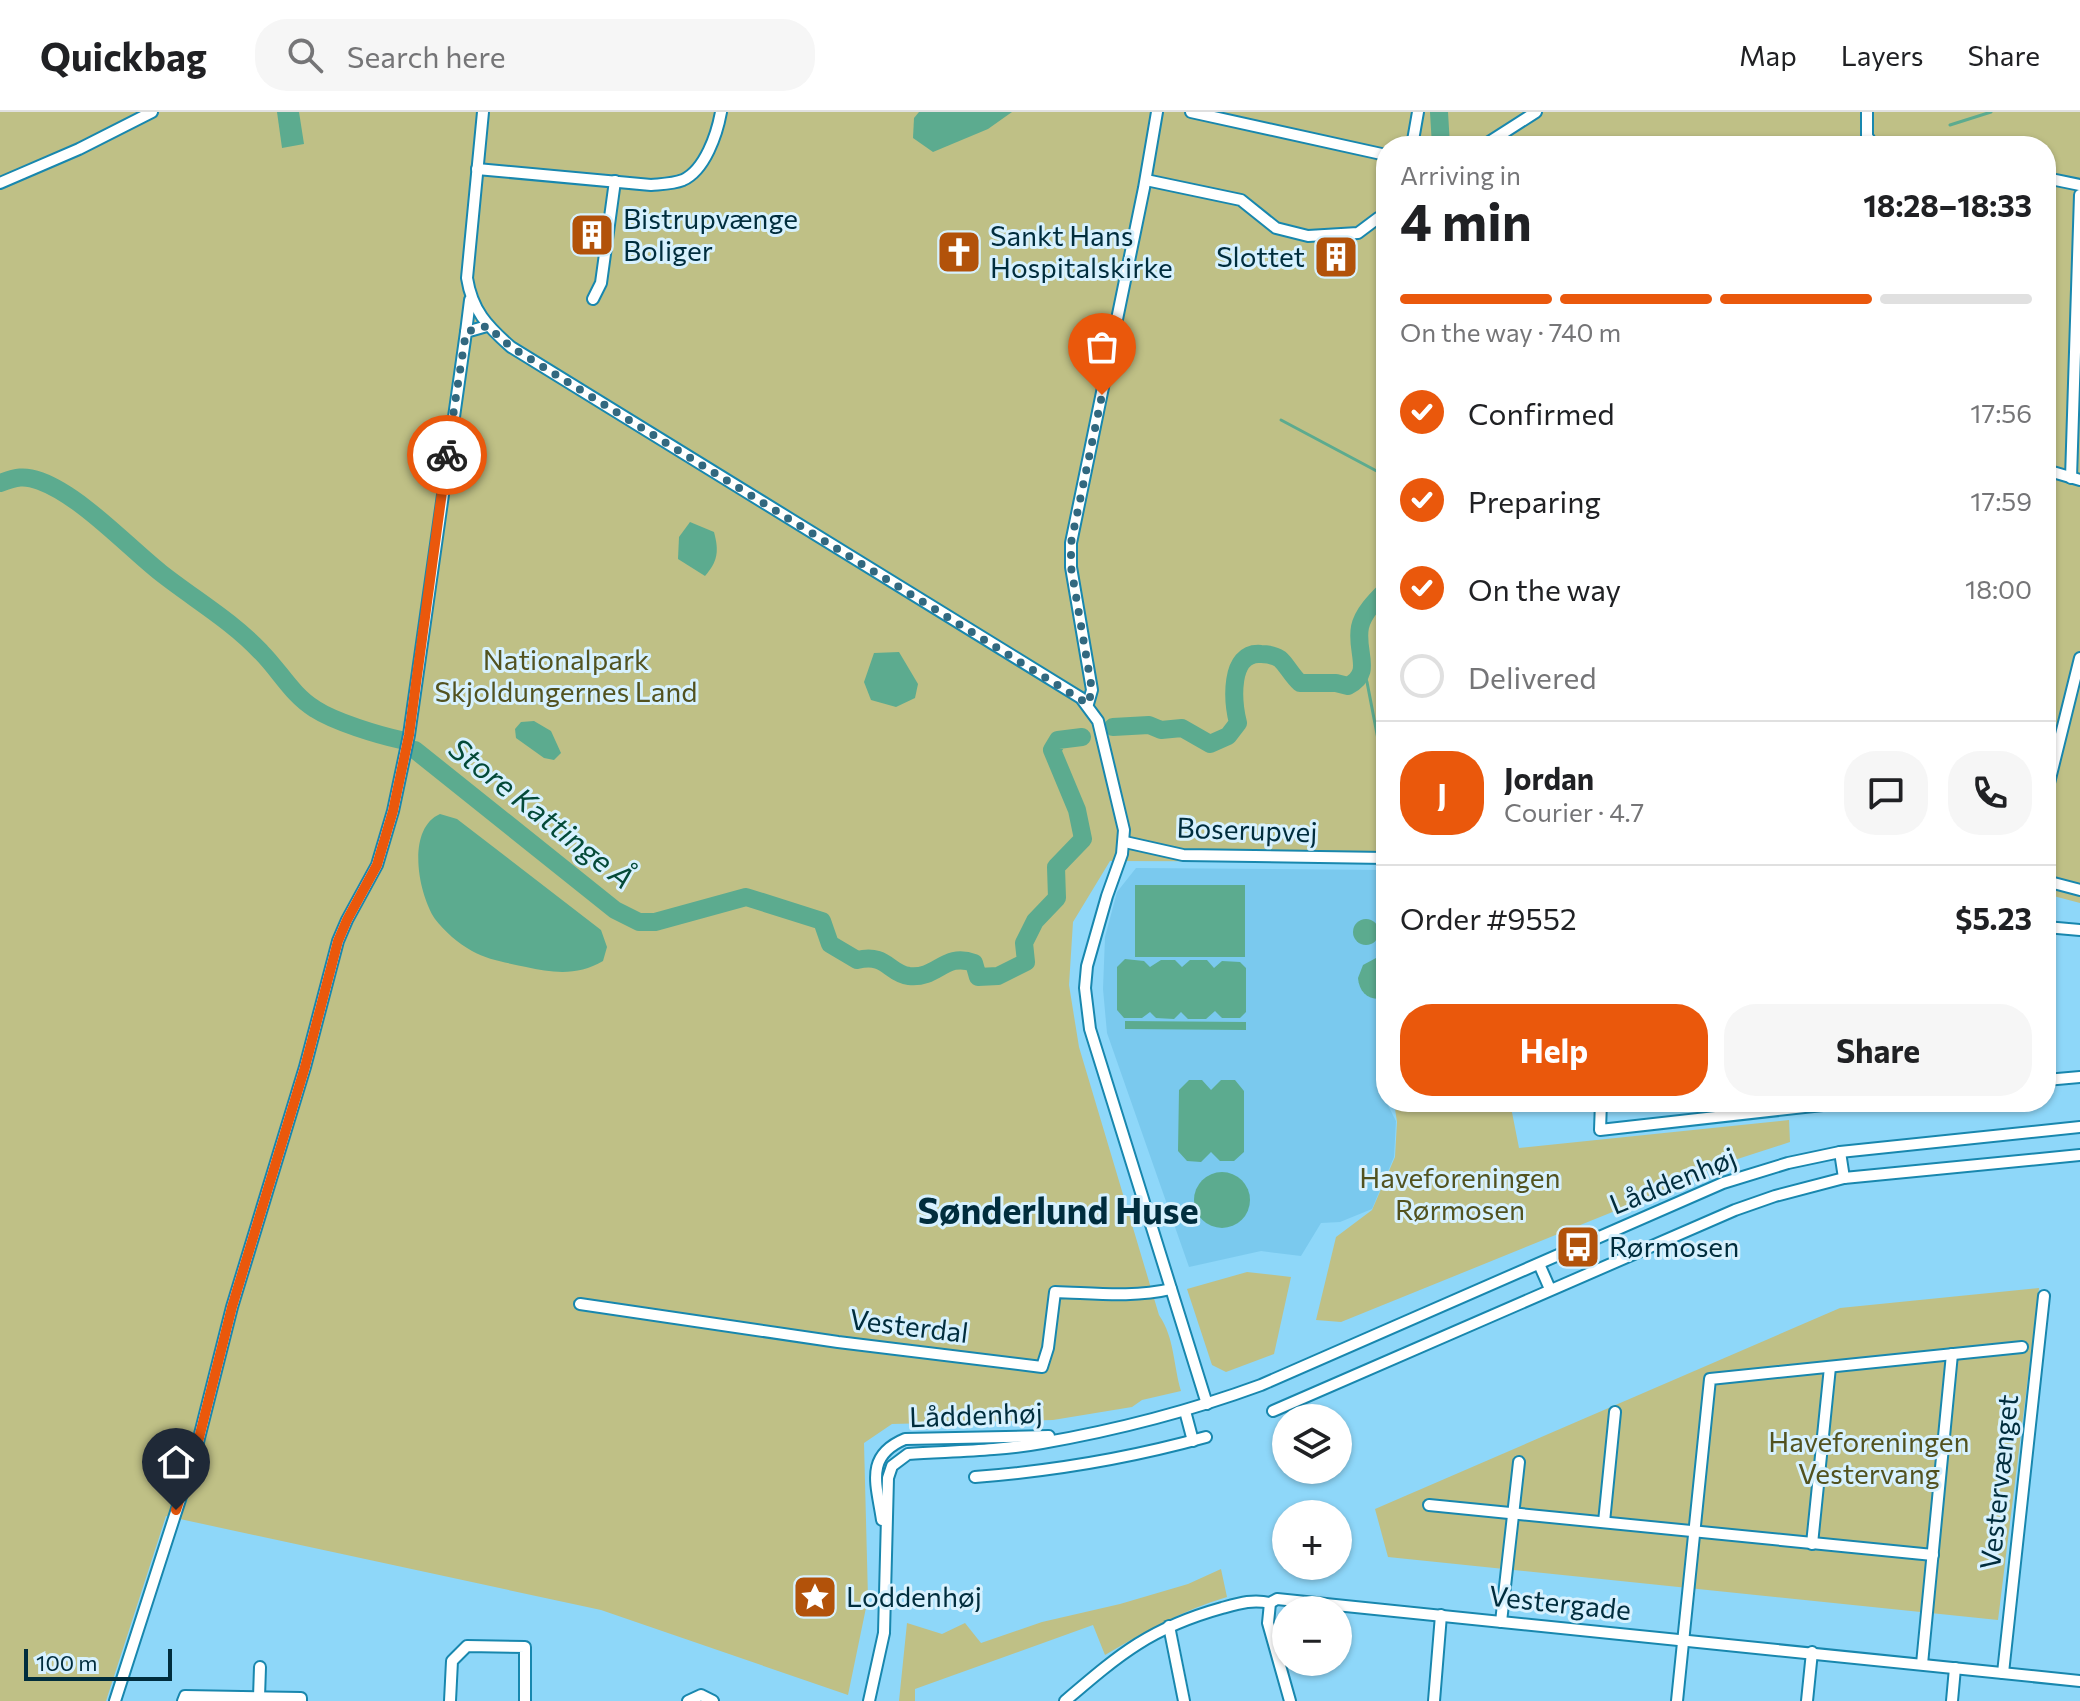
<!DOCTYPE html>
<meta charset="utf-8">
<style>
:root{--surface:#fff;--page:#f6f6f6;--text:#202124;--muted:#757577;--line:#e0e0e0;--accent:#ea580c}
body{margin:0;font-family:Commissioner,sans-serif;background:var(--page);color:var(--text);height:100vh;display:flex;flex-direction:column;font-size:30px;white-space:nowrap}
*{box-sizing:border-box;margin:0}
p{font-size:26px;color:var(--muted)}
.icon{flex:none;width:44px;height:44px;fill:none;stroke:currentColor;stroke-width:2;stroke-linecap:round;stroke-linejoin:round}
.map{position:relative;flex:1;overflow:hidden}
.sheet{position:absolute;left:1376px;top:24px;width:680px;height:976px;display:flex;flex-direction:column;background:var(--surface);border-radius:32px;box-shadow:0 2px 6px #0004}
.sheet>*{flex:none}
.tools{position:absolute;left:1272px;top:1292px;display:grid;gap:16px}
.tools a{display:grid;place-items:center;width:80px;height:80px;border-radius:50%;background:var(--surface);box-shadow:0 2px 6px #0004;font-size:40px}
.scale{position:absolute;left:24px;bottom:20px;width:148px;box-sizing:border-box;padding-left:8px;border:4px solid #002d3d;border-top:0;font-size:22px;line-height:28px;white-space:nowrap;color:#002d3d;-webkit-text-stroke:6px #d7f1fe;paint-order:stroke}
.pin{position:absolute;display:grid;place-items:center;width:68px;height:68px;color:#fff;margin:-82px -34px;border-radius:50% 50% 50% 0;rotate:-45deg;box-shadow:0 0 8px #0007}
.pin .icon{rotate:45deg}
.courier{position:absolute;display:grid;place-items:center;width:80px;height:80px;margin:-40px;border:6px solid #ea580c;border-radius:50%;background:#fff;color:#222;box-shadow:0 2px 10px #0007}
.overview em{font-style:normal;font-weight:700}
.overview div{display:flex;flex-direction:column-reverse}
.overview{display:flex;align-items:center;justify-content:space-between;height:136px;padding:0 24px}
h1{font-size:52px;font-weight:700;line-height:60px}
.bar{display:grid;grid-template-columns:repeat(4,1fr);gap:12px 8px;align-content:center;height:96px;padding:0 24px}
.bar i{height:10px;border-radius:6px;background:var(--line)}
.bar .current{background:var(--accent)}
.bar p{grid-column:span 4}
.line{display:flex;align-items:center;gap:20px;padding:0 24px;border-top:2px solid var(--line)}
.line div{flex:1}
.round{display:grid;place-items:center;flex:none;width:84px;height:84px;border-radius:32px;background:var(--page)}
ol{padding:0 24px;list-style:none}
li{display:flex;align-items:center;gap:24px;height:88px}
li p{margin-inline-start:auto}
li .icon{padding:8px;border-radius:50%;background:var(--accent);color:#fff;stroke-width:4}
li:last-child{color:var(--muted)}
li i{width:44px;height:44px;border:4px solid var(--line);border-radius:50%}
.cta{display:flex;gap:16px;margin-top:auto;padding:16px 24px}
.cta a{flex:1;height:92px;border-radius:32px;background:var(--accent);color:#fff;font-size:32px;font-weight:700;line-height:92px;text-align:center}
.cta a+a{background:var(--page);color:var(--text)}
header{display:flex;align-items:center;gap:48px;box-sizing:border-box;height:112px;padding:0 40px;background:var(--surface);border-bottom:2px solid var(--line)}
header strong{font-size:38px}
nav{display:flex;gap:44px;margin-inline-start:auto;font-size:28px}
.search{width:560px;height:72px;background:var(--page);display:flex;align-items:center;gap:20px;box-sizing:border-box;padding:0 28px;border-radius:32px;color:var(--muted);font-size:30px}
.map>svg:first-child{display:block}
.built{fill:#7ac9ee}
.green{fill:#bfc086}
.water{fill:#5cab8f}
.lines{fill:none;stroke-linecap:round;stroke-linejoin:round}
.stream{stroke:#5cab8f;stroke-width:3}
.river{stroke:#5cab8f;stroke-width:18}
.minor-casing{stroke:#1887ae;stroke-width:14}
.minor{stroke:#fff;stroke-width:10}
.done{stroke:#32687f;stroke-width:8;stroke-dasharray:0 14.4}
.route{stroke:#ea580c;stroke-width:10}
.labels{text-anchor:middle;stroke-width:6;stroke-linejoin:round;paint-order:stroke}
.poi-label{font-size:28px;fill:#002d3d;stroke:#d7f1fe;text-anchor:start}
.park-label{font-size:28px;fill:#52521f;stroke:#d7f1fe}
.street-label{font-size:28px;fill:#002d3d;stroke:#d7f1fe}
.water-label{font-size:30px;font-style:italic;fill:#044a38;stroke:#d7f1fe}
.district-label{font-size:36px;font-weight:bold;fill:#002d3d;stroke:#d7f1fe}
</style>
<header>
<strong>Quickbag</strong>
<div class="search"><svg class="icon" aria-label="search" viewBox="0 0 24 24"><circle cx="10" cy="10" r="6"/><path d="M15 15l6 6"/></svg>Search here</div>
<nav><a>Map</a><a>Layers</a><a>Share</a></nav>
</header>
<div class="map">
<svg width="2080" height="1589" viewBox="0 0 2080 1589">
<rect width="100%" height="100%" fill="#8ed7f9"/>
<path class="built" d="M1136,756L1386,758V972L1380,978L1396,1009L1394,1045L1372,1097L1340,1110L1321,1111L1301,1144L1261,1139L1189,1155L1107,921L1103,877L1105,825L1117,780Z"/>
<g class="green">
<path d="M0,0H2080V791L2046,782V34H1386V750L1110,749L1073,810L1069,873L1079,935L1159,1203C1175,1227 1173,1252 1181,1279L1142,1288L1132,1295L1053,1308L892,1312L864,1331L868,1486L848,1583L601,1498L166,1404L106,1589H0Z"/>
<path d="M1394,990H1510L1519,1036L1789,1008L1790,1030L1719,1053L1615,1099L1341,1210L1316,1208L1336,1125L1372,1098L1395,1045L1397,1010Z"/>
<path d="M1247,1160L1291,1165L1274,1242L1226,1260L1212,1253L1187,1177Z"/>
<path d="M2039,1176L1998,1508L1388,1445L1375,1397L1840,1196Z"/>
<path d="M1221,1457L1227,1485C1183,1498 1144,1520 1105,1543L1093,1513L915,1577V1589H899L907,1511L942,1522L965,1511L981,1531L1042,1510L1120,1492L1188,1472Z"/>
</g>
<g class="water">
<path d="M277,0H299L304,32L282,36Z"/>
<path d="M919,0H1012L988,17L933,40L913,26L914,6Z"/>
<path d="M690,410L714,420C719,439 718,449 705,464L678,447L679,425Z"/>
<path d="M899,540L918,572L915,586L896,595L871,588L864,570L874,541Z"/>
<path d="M534,609L551,619L561,641L554,648L544,646L516,626L515,617L521,610Z"/>
<path d="M440,702L457,707L601,818L607,835L603,849C578,864 553,861 526,855C508,851 488,848 472,839C459,832 444,819 435,807C418,781 406,717 440,702Z"/>
<rect x="1135" y="773" width="110" height="72"/>
<circle cx="1366" cy="820" r="13"/>
<path d="M1376,846L1386,848V886C1370,890 1359,881 1358,866L1363,853Z"/>
<path d="M1125,847L1144,849L1150,855L1161,848H1175L1182,855L1190,848H1207L1214,856L1222,849L1240,850L1246,856V900L1240,906H1222L1215,899L1206,907H1188L1181,900L1174,907L1156,906L1150,900L1142,906H1124L1117,898V855Z"/>
<path d="M1125,909L1246,910V918L1125,917Z"/>
<path d="M1189,968H1202L1211,978L1221,968H1235L1244,979V1040L1234,1049H1220L1211,1040L1201,1050L1187,1049L1178,1039L1179,978Z"/>
<circle cx="1222" cy="1088" r="28"/>
</g>
<g class="lines">
<g class="stream">
<path d="M1950,13L1991,0"/>
<path d="M1281,308L1386,364"/>
<path d="M1363,560L1367,570L1386,669"/>
</g>
<g class="river">
<path d="M1439,0L1441,34"/>
<path d="M0,371C16,365 24,363 40,369C81,384 127,434 161,461C194,487 232,509 261,540C280,559 292,583 315,597C335,610 378,623 401,628"/>
<path d="M1113,615L1149,613L1161,618L1182,616L1210,632L1228,624L1238,611C1233,591 1228,539 1261,542C1268,542 1274,543 1280,547C1286,552 1292,564 1300,571H1336L1348,574C1374,561 1355,540 1360,515C1363,501 1376,488 1386,478"/>
<path d="M415,638L615,798L639,810H655L746,785L822,809L830,832L857,848C887,841 888,861 909,864C938,867 944,840 974,851L978,865L998,864L1026,850L1024,831L1035,809L1057,786L1056,755L1083,727L1077,698L1052,638L1058,628L1082,625"/>
</g>
<g class="minor-casing">
<g id="minor">
<path d="M483,0L467,166C472,198 487,214 511,235L1081,586L1098,609L1124,718L1122,742L1107,784L1087,854L1085,876L1090,917L1207,1292"/>
<path d="M1191,0L1386,43"/>
<path d="M1867,0V24L1871,30L1890,34"/>
<path d="M1412,34L1418,0"/>
<path d="M1483,34L1536,0"/>
<path d="M477,57L651,73C661,72 673,72 683,68C705,58 717,22 721,0"/>
<path d="M2046,66L2080,73"/>
<path d="M1146,68L1241,88L1276,116L1308,124L1358,121L1378,106L1386,104"/>
<path d="M0,71L79,37L152,0"/>
<path d="M593,187L601,171L615,69"/>
<path d="M466,220L470,188"/>
<path d="M2046,358L2080,368"/>
<path d="M2071,366L2080,83"/>
<path d="M1088,592L1092,578L1071,455V431L1144,76L1157,0"/>
<path d="M2046,683L2080,546"/>
<path d="M1125,730L1183,743L1386,746"/>
<path d="M2046,769L2080,778"/>
<path d="M2046,815L2080,818"/>
<path d="M2046,968L2080,965"/>
<path d="M1601,990L1600,1018L1850,990"/>
<path d="M1844,1066L2080,1043"/>
<path d="M1539,1152L1550,1177"/>
<path d="M580,1192L838,1230L1042,1255L1048,1236L1055,1180C1093,1181 1133,1186 1171,1177"/>
<path d="M1185,1299L1193,1329"/>
<path d="M1273,1299L1735,1098L1775,1084L1844,1066L1840,1040"/>
<path d="M975,1365C1053,1359 1130,1346 1206,1325"/>
<path d="M1429,1393L1933,1443"/>
<path d="M882,1408C877,1373 864,1344 905,1327L1049,1324"/>
<path d="M1604,1410L1615,1300"/>
<path d="M1812,1432L1830,1255"/>
<path d="M1270,1491L1268,1511L1290,1589"/>
<path d="M1501,1510L1519,1350"/>
<path d="M1169,1514L1184,1589"/>
<path d="M1922,1552L1952,1242"/>
<path d="M2003,1561L2044,1184"/>
<path d="M259,1585L260,1555"/>
<path d="M115,1589L196,1338L232,1195L305,955L338,829L347,808L377,753L393,699L409,623L466,220L487,214"/>
<path d="M183,1589L185,1584L301,1586V1589"/>
<path d="M450,1589L452,1549L467,1534L525,1535V1589"/>
<path d="M688,1589L701,1583L713,1589"/>
<path d="M869,1589L884,1521L888,1366L892,1354L908,1342C953,1339 998,1339 1042,1331C1117,1318 1190,1299 1261,1273L1723,1071L1788,1051L1840,1040L2080,1015"/>
<path d="M1065,1589C1120,1542 1150,1516 1222,1496C1240,1491 1253,1487 1270,1491L1277,1487L2080,1569"/>
<path d="M1434,1589L1441,1503"/>
<path d="M1677,1589L1710,1267L2022,1235"/>
<path d="M1807,1589L1812,1540"/>
<path d="M1952,1589L1955,1556"/>
</g>
</g>
<use href="#minor" class="minor"/>
</g>
<g class="lines">
<path class="done" d="M447,343L466,220L487,214L511,235L1088,592L1092,578L1071,455V431L1102,283"/>
<path class="route" d="M176,1398L196,1338L232,1195L305,955L338,829L347,808L377,753L393,699L409,623L447,343"/>
</g>
<defs>
<g id="building-square" transform="scale(2.3)"><rect x="-9" y="-9" width="18" height="18" rx="4" fill="#b2520a" stroke="#d7f1fe"/><path d="M-4-6H4V6H1V3H-1V6H-4ZM-2.5-4.3h1.7v1.8h-1.7ZM.8-4.3h1.7v1.8H.8ZM-2.5-1h1.7V.8h-1.7ZM.8-1h1.7V.8H.8Z" fill="#fff"/></g>
<g id="church-square" transform="scale(2.3)"><rect x="-9" y="-9" width="18" height="18" rx="4" fill="#b2520a" stroke="#d7f1fe"/><path d="M-1.2-6h2.4v3.5h3.3v2.4h-3.3V6h-2.4V-.1h-3.3v-2.4h3.3Z" fill="#fff"/></g>
<g id="bus-square" transform="scale(2.3)"><rect x="-9" y="-9" width="18" height="18" rx="4" fill="#b2520a" stroke="#d7f1fe"/><path d="M-5-6H5V4H4V6H2V4H-2V6H-4V4H-5ZM-3.5-4V0h7V-4ZM-3.5 1.2v1.5H-2V1.2ZM2 1.2v1.5H3.5V1.2Z" fill="#fff"/></g>
<g id="sight-square" transform="scale(2.3)"><rect x="-9" y="-9" width="18" height="18" rx="4" fill="#b2520a" stroke="#d7f1fe"/><path d="M0-6L1.8-2.2L6-1.7L2.9 1.2L3.7 5.4L0 3.3L-3.7 5.4L-2.9 1.2L-6-1.7L-1.8-2.2Z" fill="#fff"/></g>
</defs>
<g fill-rule="evenodd">
<use href="#building-square" x="592" y="123"/>
<use href="#church-square" x="959" y="140"/>
<use href="#building-square" x="1336" y="145"/>
<use href="#bus-square" x="1578" y="1135"/>
<use href="#sight-square" x="815" y="1485"/>
</g>
<g class="labels">
<g class="poi-label">
<text x="623" y="117">Bistrupvænge<tspan x="623" dy="32">Boliger</tspan></text>
<text x="990" y="134">Sankt Hans<tspan x="990" dy="32">Hospitalskirke</tspan></text>
<text x="1305" y="155" text-anchor="end">Slottet</text>
<text x="1609" y="1145">Rørmosen</text>
<text x="846" y="1495">Loddenhøj</text>
</g>
<g class="park-label">
<text x="566" y="558">Nationalpark<tspan x="566" dy="32">Skjoldungernes Land</tspan></text>
<text x="1460" y="1076">Haveforeningen<tspan x="1460" dy="32">Rørmosen</tspan></text>
<text x="1869" y="1340">Haveforeningen<tspan x="1869" dy="32">Vestervang</tspan></text>
</g>
<g class="street-label">
<text transform="translate(1247 718) rotate(2)" y="10">Boserupvej</text>
<text transform="translate(1673 1069) rotate(-22)" y="10">Låddenhøj</text>
<text transform="translate(909 1214) rotate(7)" y="10">Vesterdal</text>
<text transform="translate(976 1303) rotate(-2)" y="10">Låddenhøj</text>
<text transform="translate(1999 1370) rotate(-84)" y="10">Vestervænget</text>
<text transform="translate(1560 1491) rotate(6)" y="10">Vestergade</text>
</g>
<g class="water-label">
<text transform="translate(541 702) rotate(38)" y="10">Store Kattinge Å</text>
</g>
<g class="district-label">
<text x="1058" y="1112">Sønderlund Huse</text>
</g>
</g>
</svg>
<div class="tools">
<a><svg class="icon" aria-label="layers" viewBox="0 0 24 24"><path d="M12 4l9 5-9 5-9-5zM3 14l9 5 9-5"/></svg></a>
<a>+</a>
<a>−</a>
</div>
<div class="scale">100 m</div>
<div class="pin" style="left:1102px;top:283px;background:#ea580c"><svg class="icon" aria-label="bag" viewBox="0 0 24 24"><path d="M5 8h14l-1 12H6zM9 8a3 3 0 0 1 6 0"/></svg></div>
<div class="pin" style="left:176px;top:1398px;background:#1f2937"><svg class="icon" aria-label="home" viewBox="0 0 24 24"><path d="M3 11l9-7 9 7M6 9v11h12V9"/></svg></div>
<div class="courier" style="left:447px;top:343px"><svg class="icon" aria-label="bike" viewBox="0 0 24 24"><circle cx="6" cy="16" r="4"/><circle cx="18" cy="16" r="4"/><path d="M6 16l4-8h5l3 8M10 8l3 8H6M13 5h3"/></svg></div>
<section class="sheet">
<div class="overview"><div><h1>4 min</h1><p>Arriving in</p></div><em>18:28–18:33</em></div>
<div class="bar"><i class="current"></i><i class="current"></i><i class="current"></i><i></i><p>On the way · 740 m</p></div>
<ol>
<li><svg class="icon" aria-label="check" viewBox="0 0 24 24"><path d="M5 12l5 5 9-10"/></svg>Confirmed<p>17:56</p></li>
<li><svg class="icon" aria-label="check" viewBox="0 0 24 24"><path d="M5 12l5 5 9-10"/></svg>Preparing<p>17:59</p></li>
<li><svg class="icon" aria-label="check" viewBox="0 0 24 24"><path d="M5 12l5 5 9-10"/></svg>On the way<p>18:00</p></li>
<li><i></i>Delivered</li>
</ol>
<div class="line" style="height:144px"><b class="round" style="background:var(--accent);color:#fff">J</b><div><b>Jordan</b><p>Courier · 4.7</p></div><a class="round"><svg class="icon" aria-label="chat" viewBox="0 0 24 24"><path d="M4 5h16v11H9l-5 4z"/></svg></a><a class="round"><svg class="icon" aria-label="phone" viewBox="0 0 24 24"><path d="M5 4h4l2 5-3 2q2 4 5 5l2-3 5 2v4C11 20 4 13 5 4z"/></svg></a></div>
<div class="line" style="height:104px"><div>Order #9552</div><b>$5.23</b></div>
<div class="cta"><a>Help</a><a>Share</a></div>
</section>
</div>
